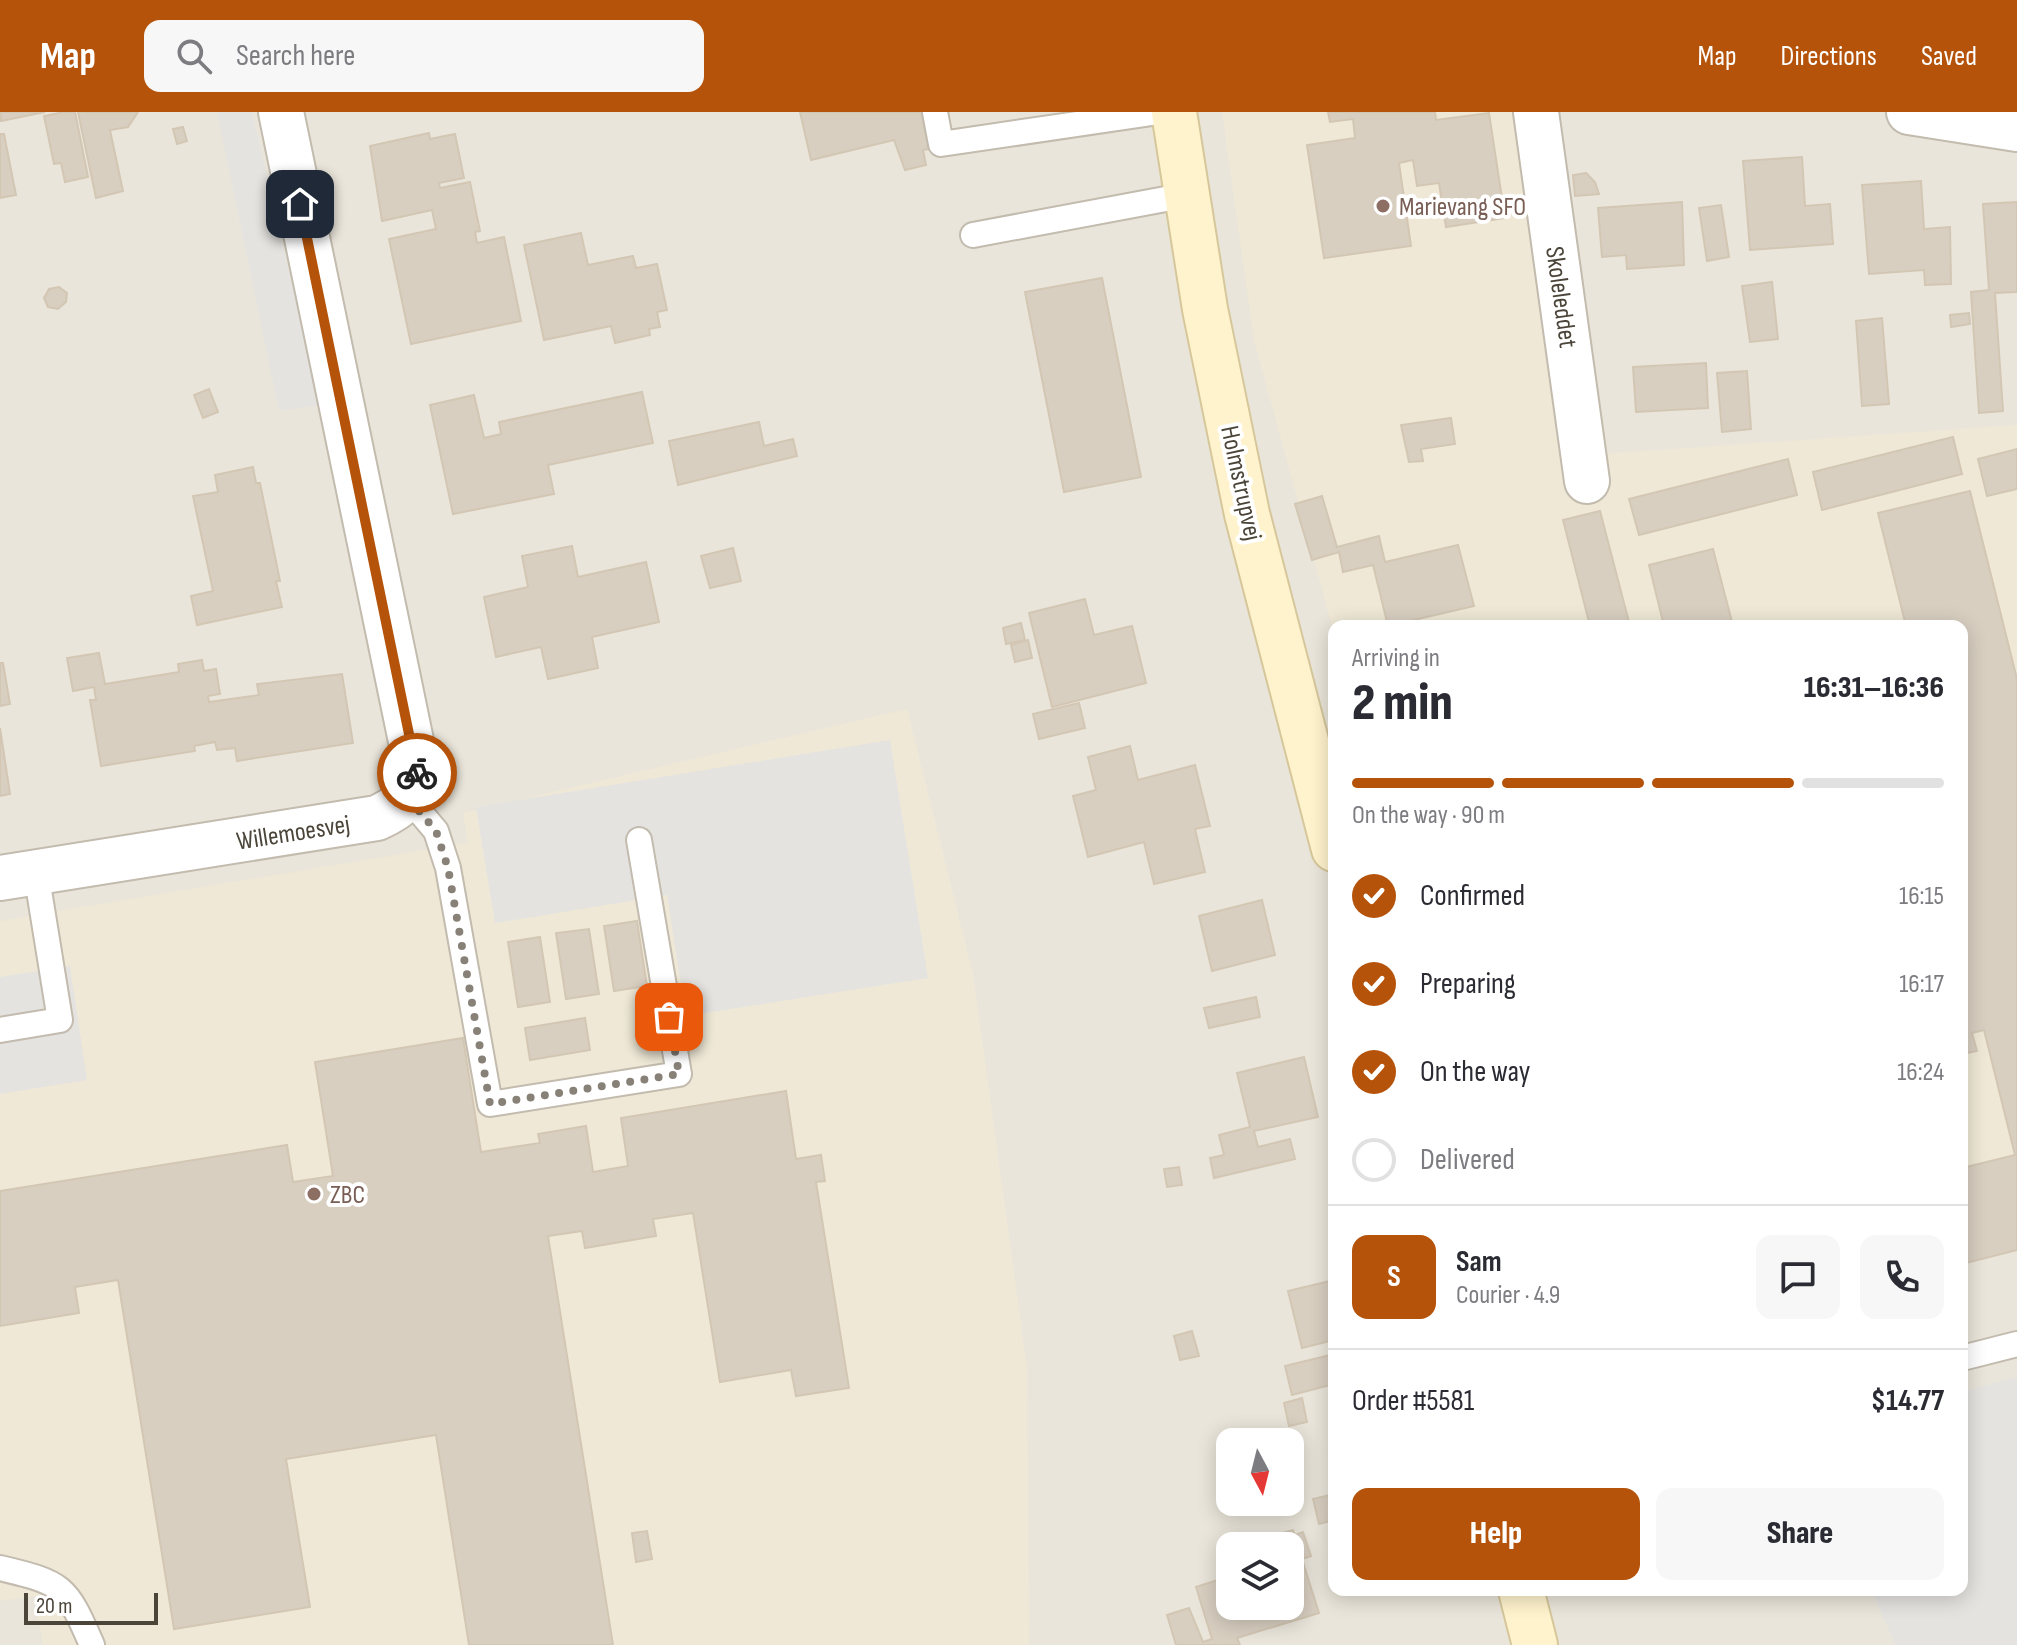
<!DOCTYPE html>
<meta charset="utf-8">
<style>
:root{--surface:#fff;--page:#f7f7f7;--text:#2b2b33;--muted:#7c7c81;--line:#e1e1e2;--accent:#b45309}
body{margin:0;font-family:"Sofia Sans Condensed",sans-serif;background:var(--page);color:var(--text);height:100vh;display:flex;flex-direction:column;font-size:30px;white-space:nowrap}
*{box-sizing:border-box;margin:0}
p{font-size:26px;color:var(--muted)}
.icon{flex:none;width:44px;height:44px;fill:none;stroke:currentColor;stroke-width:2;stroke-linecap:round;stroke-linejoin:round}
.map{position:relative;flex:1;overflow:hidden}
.sheet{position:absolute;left:1328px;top:508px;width:640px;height:976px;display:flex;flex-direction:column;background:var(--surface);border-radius:16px;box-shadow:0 4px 20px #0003}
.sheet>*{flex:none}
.needle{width:52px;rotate:173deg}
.buttons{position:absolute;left:1216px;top:1316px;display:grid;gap:16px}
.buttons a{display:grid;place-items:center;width:88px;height:88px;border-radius:16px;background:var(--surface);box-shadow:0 4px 20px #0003;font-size:40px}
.scale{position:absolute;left:24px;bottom:20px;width:134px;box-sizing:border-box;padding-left:8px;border:4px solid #4b4439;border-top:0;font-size:22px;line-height:28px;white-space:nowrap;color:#4b4439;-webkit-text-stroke:6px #fff;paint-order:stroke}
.pin{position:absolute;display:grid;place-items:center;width:68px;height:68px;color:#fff;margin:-34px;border-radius:16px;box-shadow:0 4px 12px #0006}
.courier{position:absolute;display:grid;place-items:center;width:80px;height:80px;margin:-40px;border:6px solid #b45309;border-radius:50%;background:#fff;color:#222;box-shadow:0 2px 10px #0007}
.summary em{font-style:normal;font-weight:800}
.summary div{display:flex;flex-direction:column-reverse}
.summary{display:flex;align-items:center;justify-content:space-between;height:136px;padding:0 24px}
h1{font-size:52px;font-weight:800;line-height:60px}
.bar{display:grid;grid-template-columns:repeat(4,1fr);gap:12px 8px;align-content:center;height:96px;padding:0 24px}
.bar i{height:10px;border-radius:6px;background:var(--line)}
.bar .active{background:var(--accent)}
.bar p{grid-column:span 4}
.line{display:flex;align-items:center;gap:20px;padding:0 24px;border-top:2px solid var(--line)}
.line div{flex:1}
.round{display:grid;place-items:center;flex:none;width:84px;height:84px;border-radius:16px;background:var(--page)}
ol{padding:0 24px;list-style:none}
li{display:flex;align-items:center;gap:24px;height:88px}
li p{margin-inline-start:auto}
li .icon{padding:8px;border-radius:50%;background:var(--accent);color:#fff;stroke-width:4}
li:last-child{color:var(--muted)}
li i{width:44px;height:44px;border:4px solid var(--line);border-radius:50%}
.cta{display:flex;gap:16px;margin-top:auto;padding:16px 24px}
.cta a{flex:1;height:92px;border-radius:16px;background:var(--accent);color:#fff;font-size:32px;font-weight:800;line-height:92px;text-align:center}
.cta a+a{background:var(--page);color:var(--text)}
header{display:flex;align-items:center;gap:48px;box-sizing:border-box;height:112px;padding:0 40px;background:var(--accent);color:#fff}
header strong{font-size:38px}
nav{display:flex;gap:44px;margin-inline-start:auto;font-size:28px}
.search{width:560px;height:72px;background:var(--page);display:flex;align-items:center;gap:20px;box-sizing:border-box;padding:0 28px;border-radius:16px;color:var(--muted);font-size:30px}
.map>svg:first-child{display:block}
.residential{fill:#eae5da;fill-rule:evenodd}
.education{fill:#efe8d6}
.parking{fill:#e5e3e0}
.building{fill:#d8cfc1;stroke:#d3c7b4;stroke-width:2}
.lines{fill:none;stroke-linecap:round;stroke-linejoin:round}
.lane-casing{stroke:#c2bbae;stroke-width:28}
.street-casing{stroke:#c2bbae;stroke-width:48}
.secondary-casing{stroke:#d6c79b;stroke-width:48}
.lane{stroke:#fff;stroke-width:24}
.street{stroke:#fff;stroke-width:44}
.secondary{stroke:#fff3cd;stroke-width:44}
.done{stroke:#878178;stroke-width:8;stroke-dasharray:0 14.4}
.route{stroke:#b45309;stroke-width:10}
.education-dot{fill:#8d6e63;stroke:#fff;stroke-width:3}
.labels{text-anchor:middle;stroke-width:8;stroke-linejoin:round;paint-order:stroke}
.education-label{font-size:26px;fill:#785e54;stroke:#fff;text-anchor:start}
.street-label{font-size:26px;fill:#4b4439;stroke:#fff}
</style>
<header>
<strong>Map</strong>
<div class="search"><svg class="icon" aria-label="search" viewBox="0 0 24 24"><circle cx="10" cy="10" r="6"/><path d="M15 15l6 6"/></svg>Search here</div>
<nav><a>Map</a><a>Directions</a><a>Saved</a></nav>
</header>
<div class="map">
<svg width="2017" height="1533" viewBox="0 0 2017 1533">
<rect width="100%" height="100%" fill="#f6f3ec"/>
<path class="residential" d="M0,0H2017V1533H0ZM1334,514H1962V1478H1334ZM1230,1330H1290V1390H1230ZM1230,1434H1290V1494H1230Z"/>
<g class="education">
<path d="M1222,0H1514L1574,344L2017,313V1131L1962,1145V514H1334V521L1254,228Z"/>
<path d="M907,597L973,862L1027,1256L1029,1533H43L35,1484L0,1489V809L468,731L463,701Z"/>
</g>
<g class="parking">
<path d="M217,0H252L320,293L279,299Z"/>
<path d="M890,628L928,866L686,904L667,783L495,811L476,695Z"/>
<path d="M70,854L87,968L0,982V865Z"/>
<path d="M2017,1265V1533H1896L1871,1478H1962V1280Z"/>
</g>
<g class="building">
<path d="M0,0H45L1,9Z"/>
<path d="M64,0H75L88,65L65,70L61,51L54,52L44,4Z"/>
<path d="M78,0H138L128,15L110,18L123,79L96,86Z"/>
<path d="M800,0H921L929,37L923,38L926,53L905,58L894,28L811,48Z"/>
<path d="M1328,0H1435L1436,8L1489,1L1505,106L1446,115L1439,71L1417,74L1413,48L1399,51L1411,134L1324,146L1307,33L1355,26L1353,7L1330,10Z"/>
<path d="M183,15L187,29L177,32L173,17Z"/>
<path d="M429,21L430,27L455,22L464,66L439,71L440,76L470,70L480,119L475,120L477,131L504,125L521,209L411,232L389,127L436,117L432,98L382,109L370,34Z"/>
<path d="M0,22H4L16,83L0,86Z"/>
<path d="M1802,45L1805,94L1830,92L1833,132L1750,138L1743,49Z"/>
<path d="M1586,61L1595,70L1599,82L1575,84L1573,63Z"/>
<path d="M1921,69L1924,117L1950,115L1951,172L1925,173L1924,158L1869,162L1862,73Z"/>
<path d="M1682,90L1684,153L1627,157L1626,143L1602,145L1598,96Z"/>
<path d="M2017,90V180L1995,181L2003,299L1979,301L1971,180L1989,178L1983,92Z"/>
<path d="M1721,93L1729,145L1707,149L1699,96Z"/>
<path d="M581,121L588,153L633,144L636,156L657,152L667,198L657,200L660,215L649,217L650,223L615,231L611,214L544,228L524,133Z"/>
<path d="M1102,166L1141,365L1064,380L1025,180Z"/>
<path d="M1772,170L1778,227L1750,230L1742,174Z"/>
<path d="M59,175L67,181L66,190L58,197L48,195L44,186L49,177Z"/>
<path d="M1969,201L1970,212L1951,215L1950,203Z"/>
<path d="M1882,206L1889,292L1862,294L1856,209Z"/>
<path d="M1706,251L1708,296L1636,300L1633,255Z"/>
<path d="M1747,259L1751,317L1722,320L1717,261Z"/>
<path d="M209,277L218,300L203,306L194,283Z"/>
<path d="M642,280L653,331L548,353L554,382L453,402L430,293L474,283L484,326L501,322L499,310Z"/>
<path d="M1451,306L1455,332L1421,337L1423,349L1409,350L1401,313Z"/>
<path d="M759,310L764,334L793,327L797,344L678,373L669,329Z"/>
<path d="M1953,325L1962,362L1822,398L1813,360Z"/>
<path d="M2017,337V377L1987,384L1978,347Z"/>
<path d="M1788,347L1797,383L1639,423L1629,387Z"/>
<path d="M253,355L256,371H260L280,469H276L282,495L197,513L191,484L213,479L193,384L218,380L215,363Z"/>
<path d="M1970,379L2017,567V1138L1962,1152V1056L2015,1043L1984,918L1972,921L1977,939L1962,942V514H1906L1878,401Z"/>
<path d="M1322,384L1337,435L1379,424L1385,450L1458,433L1474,494L1388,514L1373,453L1343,460L1339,440L1312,448L1295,392Z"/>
<path d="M1600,399L1630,514H1590L1563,408Z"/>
<path d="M572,434L578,465L646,450L659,510L592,525L598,556L548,567L541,535L496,545L484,485L528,475L522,444Z"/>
<path d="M733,436L741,469L710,476L701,444Z"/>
<path d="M1713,437L1733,514H1664L1649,453Z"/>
<path d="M1085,487L1094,523L1132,514L1146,571L1052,595L1029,501Z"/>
<path d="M1021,511L1025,528L1006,532L1003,516Z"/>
<path d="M1028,528L1032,546L1015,550L1011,533Z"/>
<path d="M99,541L105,572L179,560L178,552L202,548L204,559L216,557L220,582L208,584L209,590L259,583L257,572L342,562L353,631L237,649L235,636L217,638L215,630L194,634L195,639L101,654L90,588H96L94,575L73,579L67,546Z"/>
<path d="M0,551H3L10,592L0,594Z"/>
<path d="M1079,591L1085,616L1039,627L1033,602Z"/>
<path d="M0,616L10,682L0,684Z"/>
<path d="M1130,634L1138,668L1195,653L1210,714L1195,717L1205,760L1154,772L1144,730L1088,745L1073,684L1096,678L1088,645Z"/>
<path d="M1262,788L1275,843L1212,859L1199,804Z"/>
<path d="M637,809L647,874L614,879L604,814Z"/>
<path d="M589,817L599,882L566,887L556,821Z"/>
<path d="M540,825L550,890L518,895L508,830Z"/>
<path d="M1256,885L1260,905L1209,916L1204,896Z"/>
<path d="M585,906L590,938L530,948L525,916Z"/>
<path d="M463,926L481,1040L540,1031L538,1022L586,1014L593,1060L628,1054L621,1006L786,979L796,1047L821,1043L825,1069L816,1070L849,1276L796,1284L791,1258L720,1270L693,1101L653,1107L656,1124L585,1136L582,1119L548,1124L613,1533H469L436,1323L286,1347L310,1495L174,1517L118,1168L75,1175L79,1201L0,1214V1079L287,1033L293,1070L333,1064L315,950Z"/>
<path d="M1304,945L1318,1005L1254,1019L1258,1035L1290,1027L1295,1047L1214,1066L1210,1046L1224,1043L1219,1023L1250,1015L1237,961Z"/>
<path d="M1179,1055L1182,1073L1167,1075L1164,1057Z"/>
<path d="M1334,1168V1228L1302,1236L1288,1179Z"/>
<path d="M1192,1219L1199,1244L1180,1248L1174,1224Z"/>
<path d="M1334,1242V1272L1292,1283L1285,1254Z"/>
<path d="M1302,1286L1307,1310L1289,1314L1284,1291Z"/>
<path d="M1334,1382V1408L1319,1412L1313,1387Z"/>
<path d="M1293,1418L1295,1423L1303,1420L1311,1444L1302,1447L1319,1501L1237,1526L1240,1533H1176L1167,1503L1189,1496L1203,1530L1212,1527L1196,1475L1230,1464V1494H1290V1434H1257L1255,1429Z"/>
<path d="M647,1419L652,1447L636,1450L632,1421Z"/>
</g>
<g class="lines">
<g class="lane-casing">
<g id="lane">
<path d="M935,0L941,32L1159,0"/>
<path d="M973,123L1187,83"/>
<path d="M409,687L436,719L448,756L490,992L679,962L639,728"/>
<path d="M0,918L60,908L36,760"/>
<path d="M1962,1246L2017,1232"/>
<path d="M0,1456C63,1471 66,1473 92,1533"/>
</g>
</g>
<g class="street-casing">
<g id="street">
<path d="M1536,0L1587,369"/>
<path d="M1909,0L2017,17"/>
<path d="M0,766L377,706C401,695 413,685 417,658L281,0"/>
</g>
</g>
<g class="secondary-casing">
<g id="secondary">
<path d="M1174,0L1205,197L1247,402L1334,737"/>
<path d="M1521,1478L1535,1533"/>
</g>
</g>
<use href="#lane" class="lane"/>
<use href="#street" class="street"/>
<use href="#secondary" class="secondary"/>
</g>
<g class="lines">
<path class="done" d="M417,661L409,687L436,719L448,756L490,992L679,962L669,905"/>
<path class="route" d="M300,92L417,661"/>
</g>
<g class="education-dot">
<circle cx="1383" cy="94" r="8"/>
<circle cx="314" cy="1082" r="8"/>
</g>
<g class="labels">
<g class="education-label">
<text x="1399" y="103">Marievang SFO</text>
<text x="330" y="1091">ZBC</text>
</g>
<g class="street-label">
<text transform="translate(1562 185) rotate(82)" y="9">Skoleleddet</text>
<text transform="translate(1242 371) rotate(78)" y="9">Holmstrupvej</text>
<text transform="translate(293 720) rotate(-9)" y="9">Willemoesvej</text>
</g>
</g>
</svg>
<div class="buttons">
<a><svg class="needle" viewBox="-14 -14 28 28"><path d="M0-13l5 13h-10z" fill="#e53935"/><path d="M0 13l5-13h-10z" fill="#7c7c81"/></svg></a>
<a><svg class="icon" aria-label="layers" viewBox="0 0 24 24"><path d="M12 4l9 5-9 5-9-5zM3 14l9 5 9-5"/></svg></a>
</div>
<div class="scale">20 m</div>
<div class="pin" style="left:669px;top:905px;background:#ea580c"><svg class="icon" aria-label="bag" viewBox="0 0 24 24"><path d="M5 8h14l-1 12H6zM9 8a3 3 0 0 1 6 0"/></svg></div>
<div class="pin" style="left:300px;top:92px;background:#1f2937"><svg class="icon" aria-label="home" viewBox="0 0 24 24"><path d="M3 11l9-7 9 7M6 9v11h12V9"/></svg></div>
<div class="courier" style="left:417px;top:661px"><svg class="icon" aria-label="bike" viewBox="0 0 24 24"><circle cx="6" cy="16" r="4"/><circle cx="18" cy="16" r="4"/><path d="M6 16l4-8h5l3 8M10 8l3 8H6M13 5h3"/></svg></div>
<section class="sheet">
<div class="summary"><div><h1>2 min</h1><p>Arriving in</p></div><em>16:31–16:36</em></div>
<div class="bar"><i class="active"></i><i class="active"></i><i class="active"></i><i></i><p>On the way · 90 m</p></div>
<ol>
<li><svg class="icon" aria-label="check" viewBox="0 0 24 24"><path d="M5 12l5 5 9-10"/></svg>Confirmed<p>16:15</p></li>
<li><svg class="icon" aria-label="check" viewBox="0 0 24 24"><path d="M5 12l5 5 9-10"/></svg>Preparing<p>16:17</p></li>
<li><svg class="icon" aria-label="check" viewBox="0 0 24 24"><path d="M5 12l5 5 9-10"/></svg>On the way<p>16:24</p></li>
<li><i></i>Delivered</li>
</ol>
<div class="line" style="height:144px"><b class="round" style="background:var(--accent);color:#fff">S</b><div><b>Sam</b><p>Courier · 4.9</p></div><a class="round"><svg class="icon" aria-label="chat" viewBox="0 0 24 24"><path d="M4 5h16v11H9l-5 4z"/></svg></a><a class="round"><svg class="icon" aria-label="phone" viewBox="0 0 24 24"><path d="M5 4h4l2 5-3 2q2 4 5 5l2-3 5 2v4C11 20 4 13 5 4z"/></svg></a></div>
<div class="line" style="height:104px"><div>Order #5581</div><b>$14.77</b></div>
<div class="cta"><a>Help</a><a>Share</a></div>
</section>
</div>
